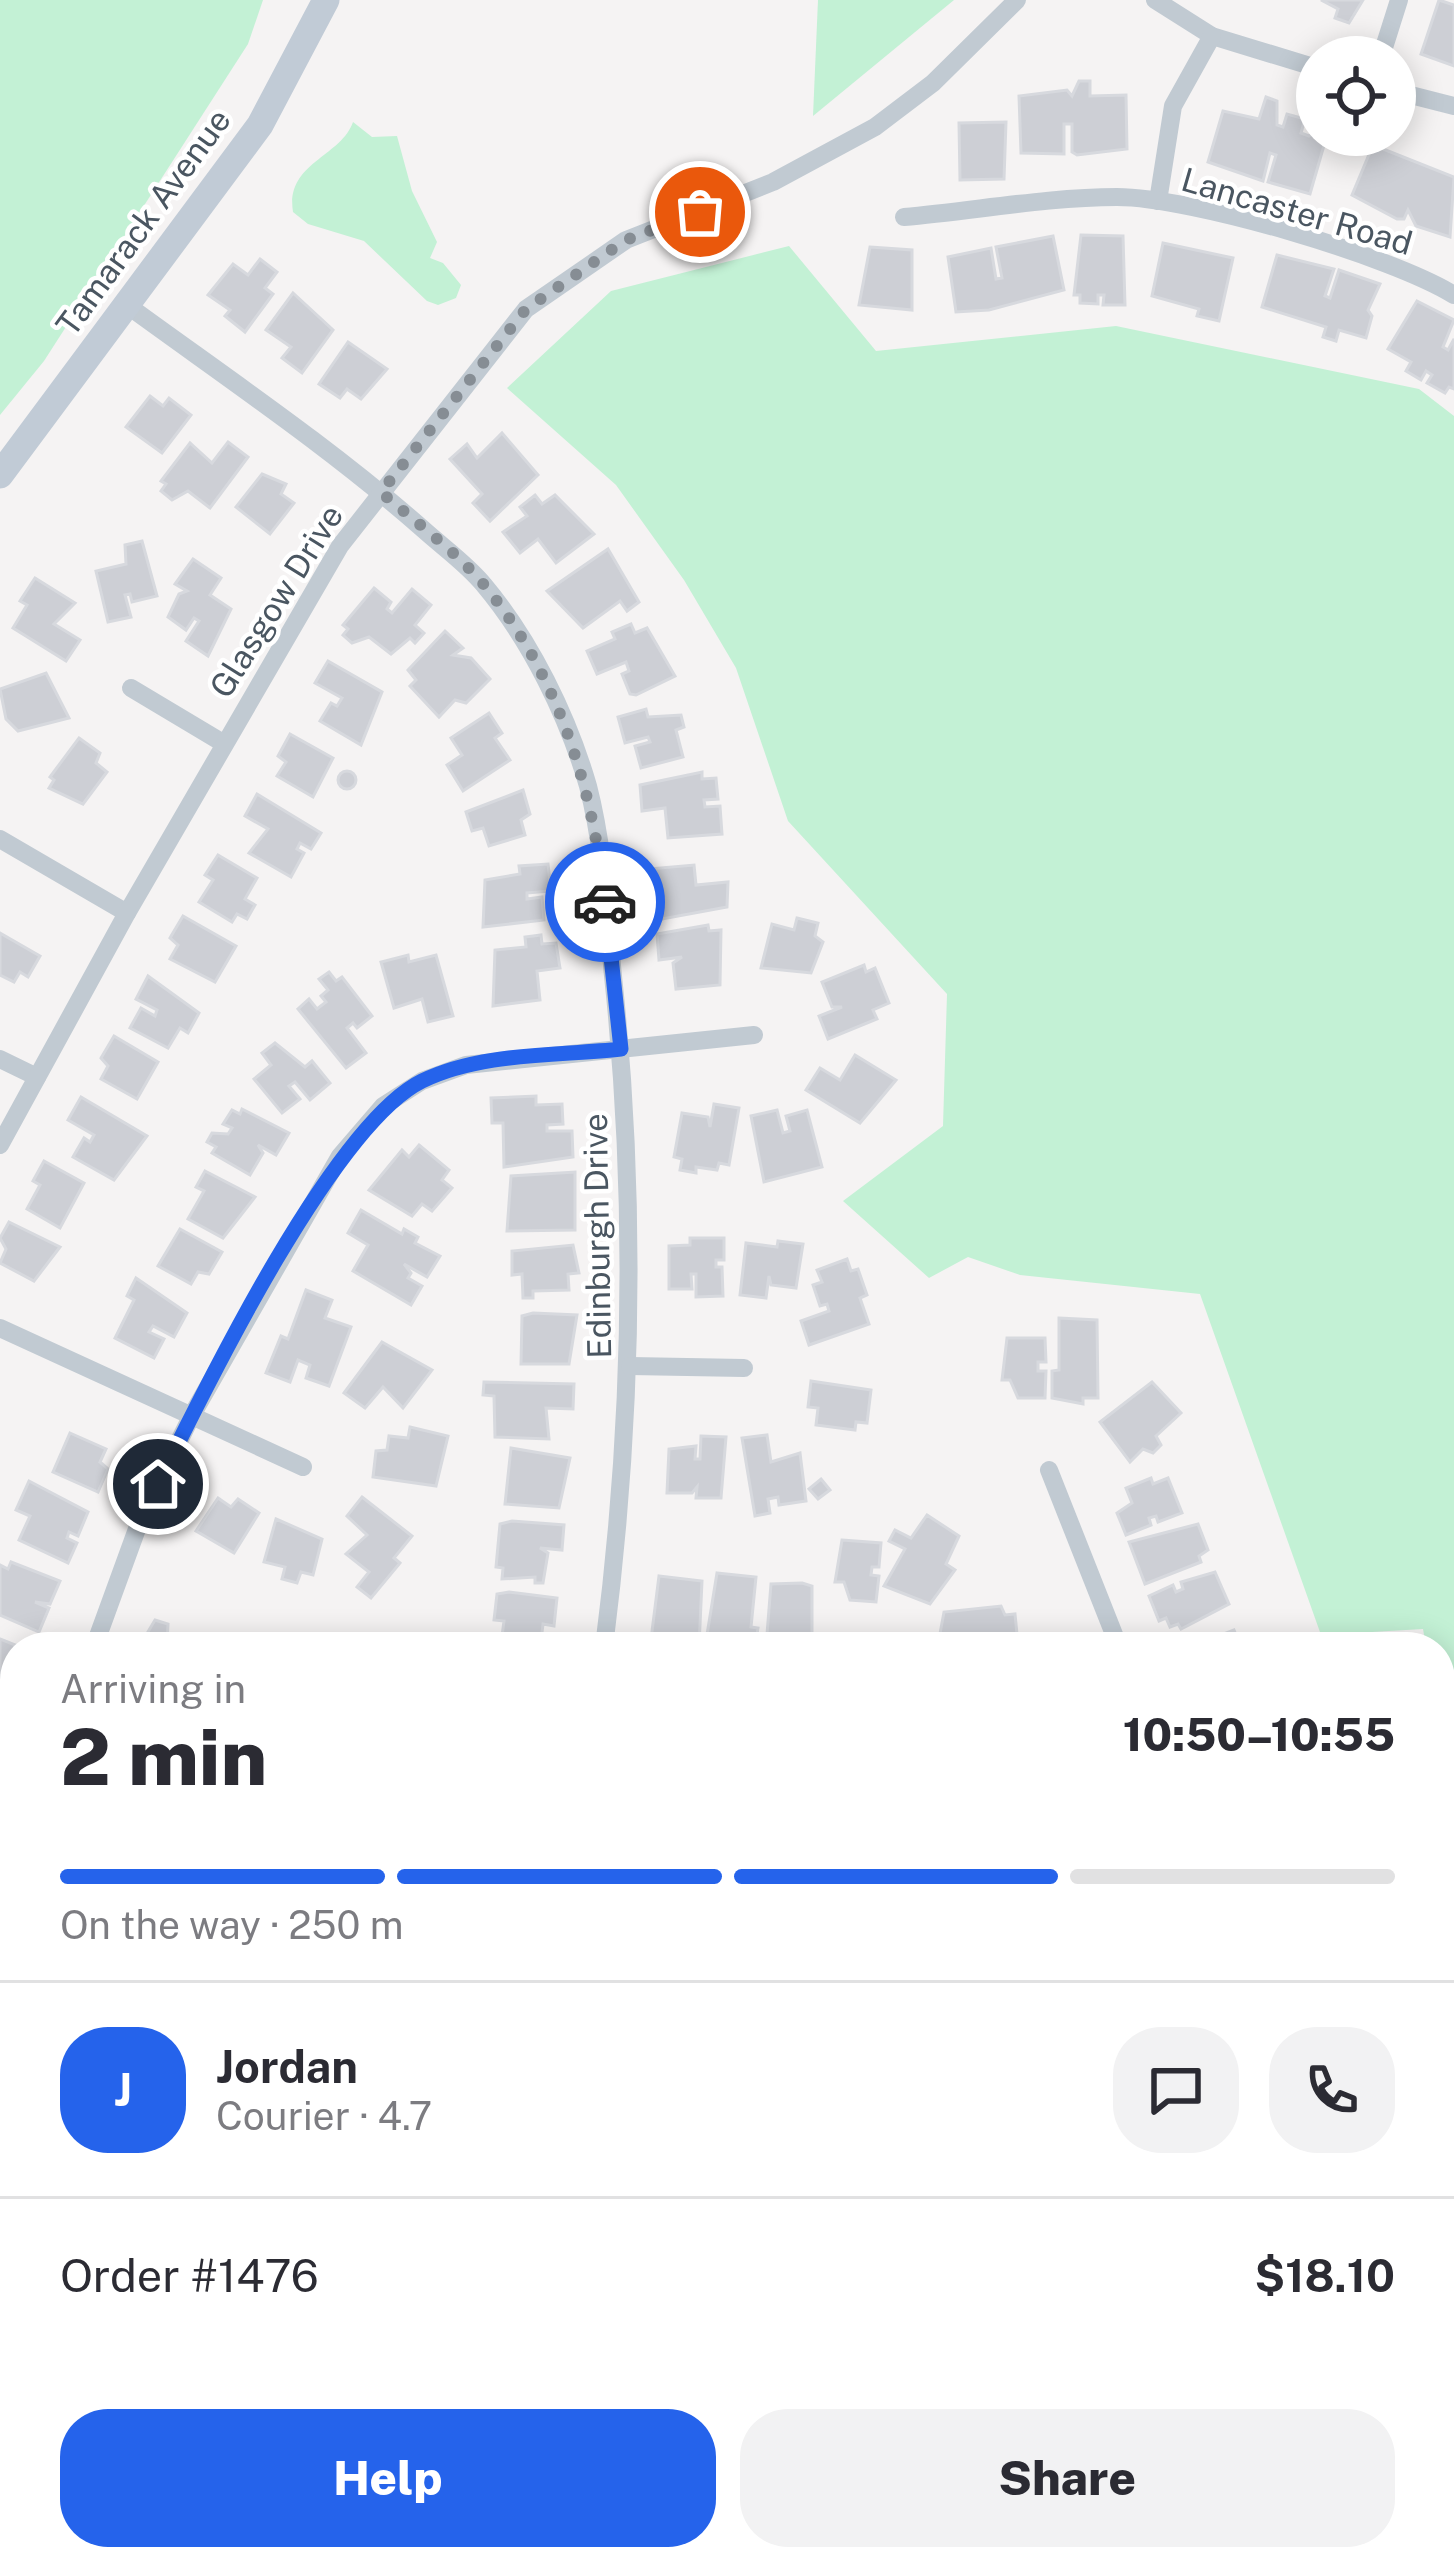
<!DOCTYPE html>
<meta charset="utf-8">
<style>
:root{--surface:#fff;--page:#f2f2f3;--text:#2b2b33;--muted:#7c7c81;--line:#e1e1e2;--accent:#2563eb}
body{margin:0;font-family:"Public Sans",sans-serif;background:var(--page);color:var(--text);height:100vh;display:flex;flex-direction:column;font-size:45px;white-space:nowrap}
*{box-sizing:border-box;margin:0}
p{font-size:39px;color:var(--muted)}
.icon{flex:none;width:66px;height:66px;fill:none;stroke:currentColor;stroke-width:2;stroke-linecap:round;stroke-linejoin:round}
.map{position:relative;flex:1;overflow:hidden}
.side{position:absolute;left:0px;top:1632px;width:1455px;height:939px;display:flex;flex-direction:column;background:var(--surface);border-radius:48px 48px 0 0;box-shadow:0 6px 30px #0003}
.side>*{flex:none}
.buttons{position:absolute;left:1296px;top:36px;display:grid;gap:24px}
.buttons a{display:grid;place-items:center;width:120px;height:120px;border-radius:50%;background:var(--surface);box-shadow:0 6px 30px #0003;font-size:60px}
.pin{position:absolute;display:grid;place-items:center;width:102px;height:102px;color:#fff;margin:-51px;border:6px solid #fff;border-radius:50%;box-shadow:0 3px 12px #0007}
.courier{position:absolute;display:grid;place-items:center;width:120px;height:120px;margin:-60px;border:9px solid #2563eb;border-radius:50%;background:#fff;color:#222;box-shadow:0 3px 15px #0007}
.headline em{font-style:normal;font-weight:800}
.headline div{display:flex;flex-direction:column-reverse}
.headline{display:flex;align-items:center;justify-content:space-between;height:204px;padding:0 60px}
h1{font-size:78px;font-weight:800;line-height:90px}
.bar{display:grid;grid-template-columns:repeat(4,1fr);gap:18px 12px;align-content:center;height:144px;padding:0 60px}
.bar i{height:15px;border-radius:9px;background:var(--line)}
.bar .active{background:var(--accent)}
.bar p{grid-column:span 4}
.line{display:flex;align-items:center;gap:30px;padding:0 60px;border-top:3px solid var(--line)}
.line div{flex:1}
.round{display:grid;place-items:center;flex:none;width:126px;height:126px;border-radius:48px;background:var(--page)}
.cta{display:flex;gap:24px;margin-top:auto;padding:24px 60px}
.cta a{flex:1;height:138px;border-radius:48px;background:var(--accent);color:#fff;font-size:48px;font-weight:800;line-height:138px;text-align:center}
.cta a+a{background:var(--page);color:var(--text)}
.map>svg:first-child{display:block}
.green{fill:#c3f1d5}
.building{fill:#cdcfd5;stroke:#d7d9de;stroke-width:3}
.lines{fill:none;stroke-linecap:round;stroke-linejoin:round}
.street{stroke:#c1cad2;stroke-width:18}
.secondary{stroke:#c1cbd6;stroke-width:27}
.done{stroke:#868d94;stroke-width:12;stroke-dasharray:0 21.6}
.route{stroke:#2563eb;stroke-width:15}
.labels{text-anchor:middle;stroke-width:9;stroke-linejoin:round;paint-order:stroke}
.street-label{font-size:33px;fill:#4a5661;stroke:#fff}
</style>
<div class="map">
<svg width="1454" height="2569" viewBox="0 0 1454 2569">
<rect width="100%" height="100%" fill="#f5f3f3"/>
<g class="green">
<path d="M0,0H263L248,44L44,361L0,415Z"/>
<path d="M818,0H954L813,116Z"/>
<path d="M353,122L372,137L397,136L412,191L437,242L430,258L443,263L461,285L456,298L438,305L427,301L364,241L308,224L293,212C285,163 341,157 353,122Z"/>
<path d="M789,246L876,351L1116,326L1419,389L1454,416V2569H961L953,2556H1440V1647H1426L1423,1629L1321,1635L1200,1294L1020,1275L968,1257L929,1278L843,1201L943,1126L947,994L788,821L736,668L684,580L616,485L507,388L611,291Z"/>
</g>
<g class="building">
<path d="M1321,0H1363L1349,23L1335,18L1338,9Z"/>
<path d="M1439,0L1454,5V66L1421,54Z"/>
<path d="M1079,81H1090V96L1126,95L1127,149L1077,155L1072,152V124H1064V154L1021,153L1019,96L1067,90L1072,96Z"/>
<path d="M1266,97L1277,101V125L1283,127L1287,114L1305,119L1301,133L1309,136L1317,129V135H1327L1310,194L1268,182L1276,155L1270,153L1263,181L1208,162L1223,111L1259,119Z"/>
<path d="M1006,122L1004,179L960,180L959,123Z"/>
<path d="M1373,145L1454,177L1450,237L1416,226L1408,210L1404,219H1397L1352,195Z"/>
<path d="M1081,235L1123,236L1125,305H1103L1104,295H1098V304L1080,303V295H1074Z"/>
<path d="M1053,236L1064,290L989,310L956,312L948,257L991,248L996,279L1002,278L996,247Z"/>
<path d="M1163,243L1233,258L1219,321L1197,316L1199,309L1152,296Z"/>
<path d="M870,247L912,250V310L859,305Z"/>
<path d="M1277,255L1334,269L1325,296L1330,298L1339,270L1380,284L1368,310L1372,316L1366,338L1339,330L1336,341L1323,337L1326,327L1262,307Z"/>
<path d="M260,259L277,272L265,288L273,294L245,332L225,316L230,310L208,295L233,264L248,275Z"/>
<path d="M293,293L333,330L302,373L282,358L291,347L266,330Z"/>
<path d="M1417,301L1454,320L1443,347L1448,350L1454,339V389L1449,387L1445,393L1427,383L1432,375L1426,371L1421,380L1406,371L1411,362L1388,349Z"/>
<path d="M348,342L387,369L361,399L347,389L340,398L319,384Z"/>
<path d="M150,396L163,406L169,398L191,415L162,453L126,427Z"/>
<path d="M502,433L538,475L490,521L473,503L482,494L450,459L467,444L477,458Z"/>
<path d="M228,442L248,457L210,508L188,491L172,500L161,491L166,484L161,481L190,443L212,463Z"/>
<path d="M262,474L286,484L281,494L294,503L270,534L236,507Z"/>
<path d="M535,495L542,504L555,495L594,534L556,563L538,539L520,553L503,532L527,516L520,507Z"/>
<path d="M142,541L157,596L132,602L130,594L125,595L131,617L108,622L96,571L126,564L125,545Z"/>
<path d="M608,549L639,602L627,611L620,601L583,628L547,591Z"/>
<path d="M193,559L221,578L210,595L231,609L208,656L186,641L199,621L194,618L186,630L168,617L179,594L187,591L175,584Z"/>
<path d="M35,578L75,603L54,624L80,640L66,661L13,628L27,605L20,601Z"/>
<path d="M374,588L391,602L387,609L392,613L412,589L431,605L415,625L424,633L415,643L410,638L391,654L369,637L352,643L343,635L348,629L343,625Z"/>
<path d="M631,624L635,633L647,628L675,676L636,695L630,694L622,674L629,671L626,662L597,674L587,651L615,639L612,632Z"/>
<path d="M445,631L463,648L453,655L471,658L490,679L466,703L455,700L439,717L410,686L416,680L408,670Z"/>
<path d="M328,661L382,692L361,745L320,721L331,703L337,706L342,698L315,683Z"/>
<path d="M46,673L69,718L18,731L6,719L0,689Z"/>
<path d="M646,709L648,717L681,715L684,727L676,730L683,757L641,768L635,746L650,742L648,737L625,743L618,717Z"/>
<path d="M489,713L502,733L495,738L510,760L463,791L447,765L462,755L451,738Z"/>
<path d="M290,734L333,758L313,797L277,776L286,762L278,756Z"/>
<path d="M79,738L100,753L96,763L107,772L83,804L49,788L54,780L50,777Z"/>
<circle cx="347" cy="780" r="9"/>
<path d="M702,772V779L716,778L718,799L704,800L705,807L720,806L722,834L668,838L665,808L642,811L640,785Z"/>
<path d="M523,790L530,814L521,820L525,835L489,846L483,828L472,831L466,812Z"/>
<path d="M257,794L321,833L311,849L300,843L297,849L304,853L291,877L249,853L268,829L245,816Z"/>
<path d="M218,855L257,878L245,899L255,905L247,919L237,914L232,922L199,902L213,880L205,875Z"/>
<path d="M548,864L551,891L527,893V899L542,897L544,920L483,927L485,880L520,874L519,866Z"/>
<path d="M694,865L696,885L728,882L727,907L662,919L659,893L650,894L648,869Z"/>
<path d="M183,916L236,946L215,982L170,959L178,945L170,938Z"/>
<path d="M797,918L818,923L815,936L823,942L811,973L761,968L772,924L794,930Z"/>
<path d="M708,925L709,931L721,930L720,985L676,989L673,963L682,957L659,960L657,934Z"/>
<path d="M0,933L40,956L28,977L20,972L14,982L0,975Z"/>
<path d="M541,935L542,944L556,943L560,968L537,971L540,1000L493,1006L495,950L526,947L525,937Z"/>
<path d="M408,955L409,962L436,955L453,1016L428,1022L422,999L394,1008L381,962Z"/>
<path d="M864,965L866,972L875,968L889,1003L873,1010L877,1019L828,1039L819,1016L842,1007H832L822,982Z"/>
<path d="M329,972L336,981L342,977L372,1016L357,1028L353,1023L347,1028L366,1053L346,1068L298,1009L309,999L317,1009L326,1002L321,996L328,990L319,979Z"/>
<path d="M148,976L199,1013L188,1033L180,1028L168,1048L130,1028L141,1008L155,1016L157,1010L136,999Z"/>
<path d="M114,1036L158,1062L137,1099L101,1079L108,1066L101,1058Z"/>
<path d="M275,1043L305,1067L312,1061L330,1083L310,1100L295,1082L289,1086L300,1099L282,1113L254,1079L271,1065L262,1053Z"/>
<path d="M855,1055L896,1080L860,1123L806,1090L820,1068L840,1080Z"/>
<path d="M536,1096V1105L562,1104L563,1124L547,1125V1131H572L573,1157L504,1167L503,1123H492L491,1098Z"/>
<path d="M81,1097L147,1136L114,1180L73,1157L84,1138L90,1142L94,1135L68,1120Z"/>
<path d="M714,1104L739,1108L729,1165L719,1163L717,1170L696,1167V1173L680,1170L682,1159L674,1157L682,1113L708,1117L710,1127Z"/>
<path d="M242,1109L289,1133L276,1155L258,1145L263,1153L250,1175L212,1153L216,1147L207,1142L212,1133L228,1134L232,1128L223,1124L232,1110L240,1114Z"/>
<path d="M777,1110L783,1133L790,1131L786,1116L807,1110L822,1167L764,1182L751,1116Z"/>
<path d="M419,1145L449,1170L442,1180L452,1188L432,1211L422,1204L412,1216L369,1190L402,1150L409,1157Z"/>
<path d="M44,1161L84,1183L60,1228L27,1209L40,1185L33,1181Z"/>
<path d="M205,1171L255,1197L223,1238L188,1219L204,1191L196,1187Z"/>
<path d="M575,1172V1230L507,1231L511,1176Z"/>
<path d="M361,1210L402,1234L404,1229L418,1237L415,1243L440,1256L427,1277L404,1264L411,1273L408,1278L422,1286L411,1305L353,1271L368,1245L348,1233Z"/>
<path d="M9,1222L60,1247L34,1281L0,1263L6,1249L0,1238Z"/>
<path d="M180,1229L222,1252L209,1274L198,1272L191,1284L158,1266Z"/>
<path d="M690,1238H724V1260H716V1267H722L723,1296L696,1297V1274H691L692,1289H669V1246L690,1245Z"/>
<path d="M778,1241L803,1244L796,1288L771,1285L769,1276L766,1298L740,1295L746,1243L777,1247Z"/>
<path d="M573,1245L579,1273L568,1274L569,1290L533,1291V1298H523L522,1274L512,1275V1251Z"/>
<path d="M847,1259L851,1271L858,1269L867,1295L860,1298L869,1324L809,1345L801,1321L829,1311L827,1304L820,1306L813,1285L822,1282L817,1270Z"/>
<path d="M136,1278L187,1313L174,1337L153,1326L149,1332L164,1339L154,1358L115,1338L134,1300L127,1296Z"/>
<path d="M306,1290L332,1300L325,1318L351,1327L329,1386L306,1378L310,1365L298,1360L290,1382L266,1373L281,1336L288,1339Z"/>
<path d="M533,1313L577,1315L569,1364H521L522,1316Z"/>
<path d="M1059,1318L1097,1320L1098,1398H1083V1404L1052,1398V1371L1059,1370Z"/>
<path d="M1007,1338H1045L1046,1362H1038V1371H1046L1045,1398H1018L1010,1380H1002Z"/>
<path d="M382,1342L432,1370L403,1408L383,1387L365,1408L344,1393Z"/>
<path d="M811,1381L871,1390L867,1423L856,1422L855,1430L816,1425L818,1408L808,1407Z"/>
<path d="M484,1382L574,1384L573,1409L546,1408L549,1439L495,1437L494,1396L483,1395Z"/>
<path d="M1152,1382L1181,1413L1156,1436L1161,1445L1153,1453L1143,1449L1130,1462L1100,1422Z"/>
<path d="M410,1427L448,1436L436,1486L373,1477L376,1451L387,1450L389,1436L408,1438Z"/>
<path d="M70,1433L106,1449L100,1462L108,1469L98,1492L53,1472Z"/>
<path d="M767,1435L771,1462L800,1453L806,1501L779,1505L778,1497L768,1499L770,1513L755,1516L742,1438Z"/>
<path d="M701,1436L726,1437L721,1498H696L697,1487L692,1493H667L669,1449L696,1446L695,1459H700Z"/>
<path d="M511,1448L570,1458L559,1508L505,1504Z"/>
<path d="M1151,1478L1153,1484L1168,1478L1182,1513L1158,1522L1156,1516L1149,1518L1151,1525L1126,1535L1117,1513L1132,1503L1126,1488Z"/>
<path d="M821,1479L830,1490L818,1499L809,1489Z"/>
<path d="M29,1481L88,1512L78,1536L69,1532L67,1538L77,1543L68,1563L19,1540L30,1516L16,1510Z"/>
<path d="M362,1497L412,1536L394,1558L400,1563L371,1598L357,1587L369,1572L346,1554L367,1535L347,1516Z"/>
<path d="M218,1498L231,1507L238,1499L259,1513L234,1553L196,1531Z"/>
<path d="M927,1515L959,1536L946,1564L955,1570L930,1604L884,1586L905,1549L889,1541L895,1530L911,1538Z"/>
<path d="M276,1519L322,1539L313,1575L301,1572L297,1583L282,1579L285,1567L264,1562Z"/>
<path d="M512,1521L564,1525L562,1550L540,1548L548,1553L543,1583H535V1577L502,1579L503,1568L496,1567L500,1524Z"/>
<path d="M1198,1524L1208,1550L1199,1556L1201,1562L1145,1584L1129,1542Z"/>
<path d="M842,1540L881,1543L879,1567H872L871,1575L879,1576L876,1602L850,1600L844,1582H835Z"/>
<path d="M11,1562L60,1581L50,1604L35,1602L49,1608L39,1632L0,1615V1565L8,1569Z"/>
<path d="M1215,1572L1229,1604L1181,1629L1178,1624L1170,1627L1166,1618L1159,1621L1149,1596L1173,1585L1176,1592L1183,1589L1181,1582Z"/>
<path d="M717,1573L756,1577L751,1627L758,1628L755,1647H705Z"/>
<path d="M659,1576L702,1581L699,1647H650Z"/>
<path d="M802,1583L812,1586V1644L766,1647L771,1584Z"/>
<path d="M509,1592L557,1598L554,1626L543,1624L541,1641L502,1636L504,1621L494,1620L497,1594Z"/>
<path d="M1001,1606L1005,1615L1015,1614L1018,1644L946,1647L945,1638L939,1639L944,1612Z"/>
<path d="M155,1620L168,1624L167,1647H139Z"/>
<path d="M1234,1630L1241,1647H1172L1196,1638L1198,1644Z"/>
<path d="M184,1635L197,1639L195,1647H180Z"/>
<path d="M0,1639L20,1647H15V1681L9,1697L0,1693Z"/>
<path d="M9,2121L15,2122V2196L6,2193L10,2160L0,2158Z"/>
</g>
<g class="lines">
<g class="street">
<path d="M1155,0L1212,36L1317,68"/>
<path d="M1381,57L1399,0"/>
<path d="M1395,91L1454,106"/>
<path d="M1158,201L1173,106L1212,36"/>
<path d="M904,217C974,211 1047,197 1117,197C1191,197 1391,256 1454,295"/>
<path d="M127,305C227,378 331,448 424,530C444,548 468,565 484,585C531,641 568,717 588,786C604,848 607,913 613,976C637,1201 633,1422 604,1647"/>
<path d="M131,688L223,743"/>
<path d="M0,839L127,913"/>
<path d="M0,1059L37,1077"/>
<path d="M0,1145L127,913L340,546L526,309L626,240L773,182L875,127L933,83L1017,0"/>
<path d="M0,1328L303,1467"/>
<path d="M630,1366L744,1368"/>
<path d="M1049,1470L1119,1647"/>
<path d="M94,1647L141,1518L192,1415L340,1156L383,1106L422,1081L466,1065L754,1035"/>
<path d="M0,1928L15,1874"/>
<path d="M0,2059L15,2063"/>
<path d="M506,2569V2556"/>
</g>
<path class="secondary" d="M0,475L260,125L326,0"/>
</g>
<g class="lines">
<path class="done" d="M605,902C593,788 558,675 485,586C456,551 415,522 381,492L526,309L626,240L700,212"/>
<path class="route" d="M158,1484C205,1388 333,1125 422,1081C481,1052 557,1056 621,1049L605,902"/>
</g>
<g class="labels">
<g class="street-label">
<text transform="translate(1297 211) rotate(16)" y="12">Lancaster Road</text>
<text transform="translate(143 222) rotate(-54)" y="12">Tamarack Avenue</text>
<text transform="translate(276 601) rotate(-58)" y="12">Glasgow Drive</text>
<text transform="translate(597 1236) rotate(-91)" y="12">Edinburgh Drive</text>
</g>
</g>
</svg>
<div class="buttons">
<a><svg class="icon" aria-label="locate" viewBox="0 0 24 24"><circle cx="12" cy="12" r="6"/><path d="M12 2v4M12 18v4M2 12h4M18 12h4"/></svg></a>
</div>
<div class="pin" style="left:700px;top:212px;background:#ea580c"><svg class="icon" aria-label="bag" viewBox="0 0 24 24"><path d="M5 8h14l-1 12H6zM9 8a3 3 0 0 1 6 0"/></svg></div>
<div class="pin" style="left:158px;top:1484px;background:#1f2937"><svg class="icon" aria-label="home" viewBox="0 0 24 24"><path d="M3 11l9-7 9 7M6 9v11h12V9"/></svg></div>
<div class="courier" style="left:605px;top:902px"><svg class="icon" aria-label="car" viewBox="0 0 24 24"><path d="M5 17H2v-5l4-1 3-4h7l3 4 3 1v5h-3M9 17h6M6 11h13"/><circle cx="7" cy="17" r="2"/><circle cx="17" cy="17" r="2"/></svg></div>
<section class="side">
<div class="headline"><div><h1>2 min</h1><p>Arriving in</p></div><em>10:50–10:55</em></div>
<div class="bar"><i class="active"></i><i class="active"></i><i class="active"></i><i></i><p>On the way · 250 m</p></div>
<div class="line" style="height:216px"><b class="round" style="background:var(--accent);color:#fff">J</b><div><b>Jordan</b><p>Courier · 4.7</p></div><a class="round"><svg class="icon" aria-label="chat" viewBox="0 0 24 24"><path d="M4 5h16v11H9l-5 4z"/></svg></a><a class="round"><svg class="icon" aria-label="phone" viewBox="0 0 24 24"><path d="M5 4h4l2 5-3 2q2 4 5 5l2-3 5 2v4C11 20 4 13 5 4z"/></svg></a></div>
<div class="line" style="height:156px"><div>Order #1476</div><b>$18.10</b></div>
<div class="cta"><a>Help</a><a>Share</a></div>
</section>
</div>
